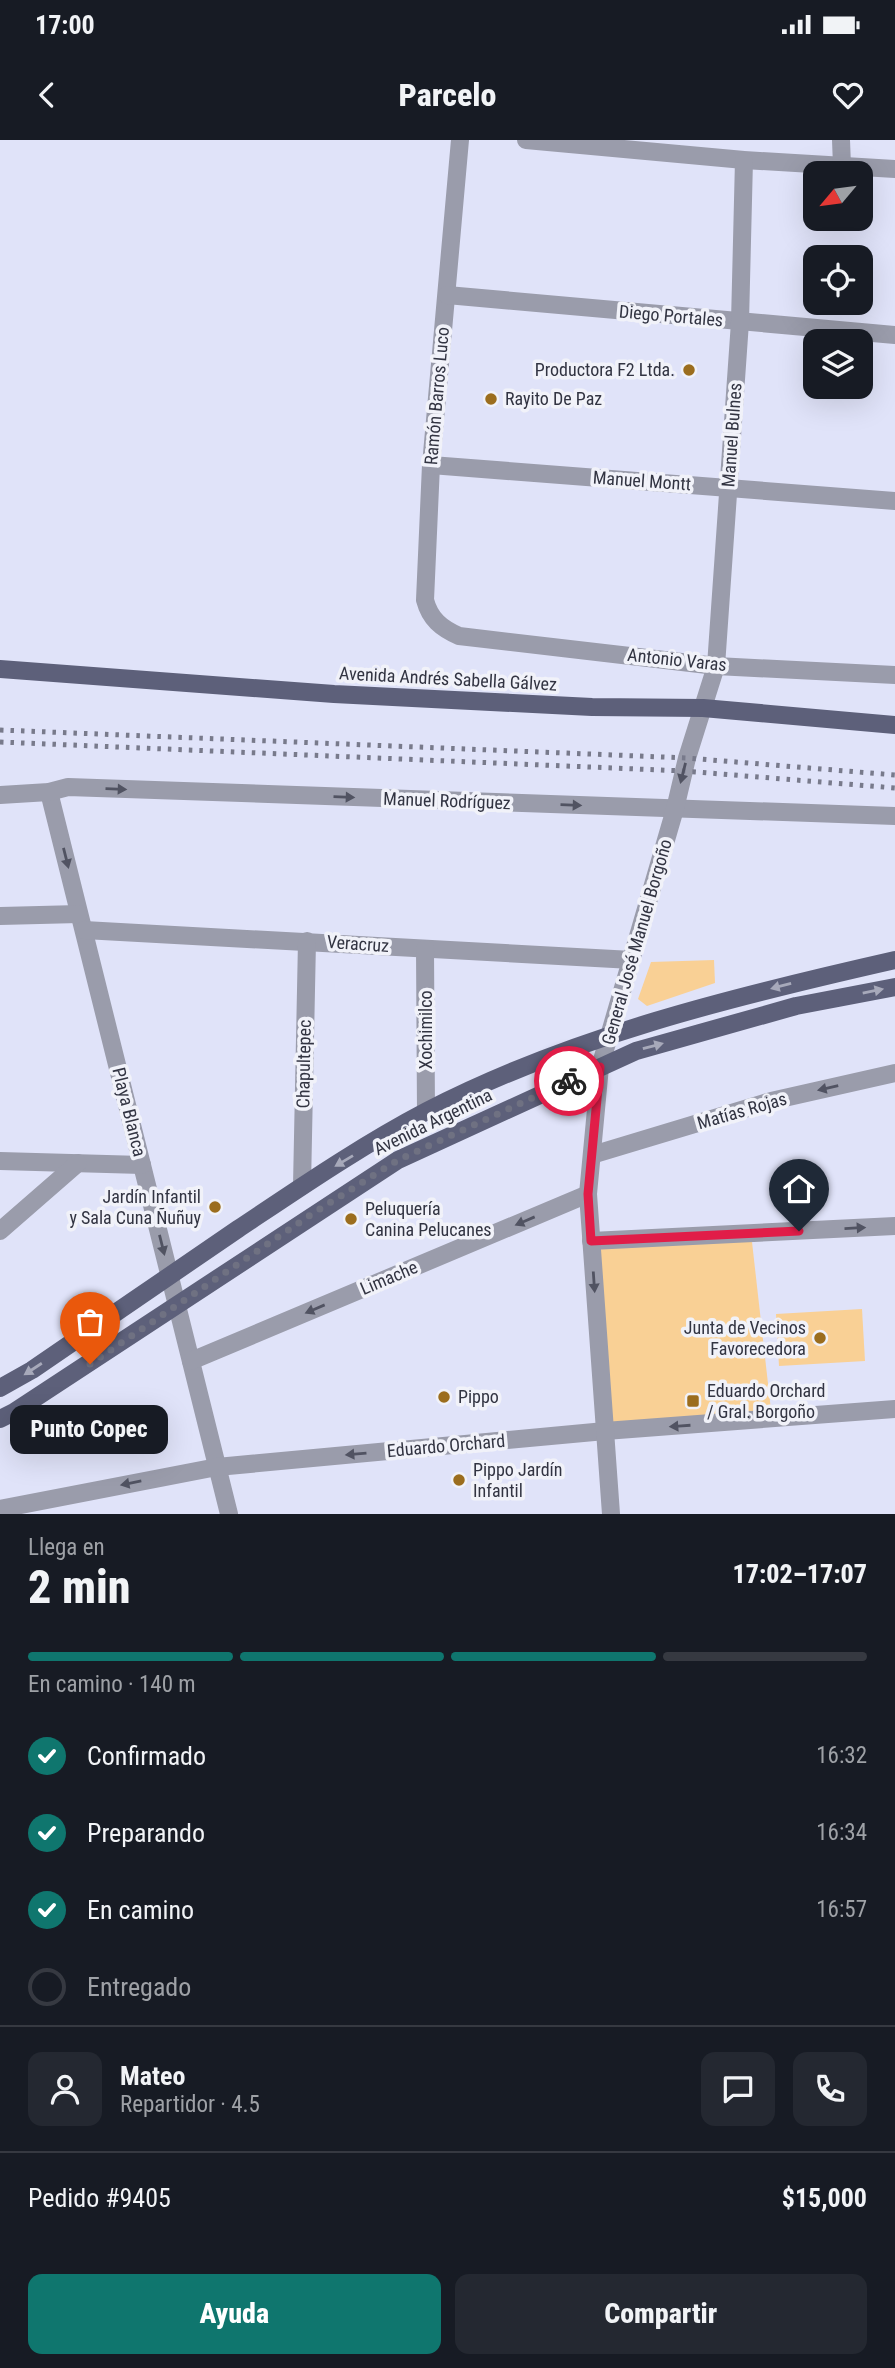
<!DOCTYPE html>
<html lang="es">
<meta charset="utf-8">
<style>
:root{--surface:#171b24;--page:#242831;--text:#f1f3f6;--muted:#9ea1a6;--line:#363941;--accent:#0f766e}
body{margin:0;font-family:"Roboto Condensed",sans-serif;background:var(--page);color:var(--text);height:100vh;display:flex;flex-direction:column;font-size:26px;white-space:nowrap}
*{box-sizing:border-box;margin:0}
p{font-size:23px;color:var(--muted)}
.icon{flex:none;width:38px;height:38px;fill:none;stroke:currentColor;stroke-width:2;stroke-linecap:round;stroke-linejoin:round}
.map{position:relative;height:1374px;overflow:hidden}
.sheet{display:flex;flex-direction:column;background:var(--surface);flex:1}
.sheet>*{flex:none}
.needle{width:46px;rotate:241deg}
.fabs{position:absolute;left:803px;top:21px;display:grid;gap:14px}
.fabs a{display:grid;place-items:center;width:70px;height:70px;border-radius:14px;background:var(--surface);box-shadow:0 7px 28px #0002;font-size:35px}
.pin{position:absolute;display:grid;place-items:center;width:60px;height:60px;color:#fff;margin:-72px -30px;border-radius:50% 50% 50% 0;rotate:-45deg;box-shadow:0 0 7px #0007}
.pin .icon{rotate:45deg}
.courier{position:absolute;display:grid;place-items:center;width:70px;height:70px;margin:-35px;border:5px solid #e11d48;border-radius:50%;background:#fff;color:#222;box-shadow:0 2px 9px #0007}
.bubble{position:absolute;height:49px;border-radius:14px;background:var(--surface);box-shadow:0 7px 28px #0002;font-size:23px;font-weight:800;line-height:49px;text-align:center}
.head em{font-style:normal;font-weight:800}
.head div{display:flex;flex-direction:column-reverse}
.head{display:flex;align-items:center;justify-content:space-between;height:119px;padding:0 28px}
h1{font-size:46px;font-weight:800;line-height:52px}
.bar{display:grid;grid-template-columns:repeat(4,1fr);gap:10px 7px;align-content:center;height:84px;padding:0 28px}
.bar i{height:9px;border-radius:5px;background:var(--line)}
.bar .on{background:var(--accent)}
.bar p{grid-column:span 4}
.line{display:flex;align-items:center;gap:18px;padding:0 28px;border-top:2px solid var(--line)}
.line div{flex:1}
.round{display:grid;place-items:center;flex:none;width:74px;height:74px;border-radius:14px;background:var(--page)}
ol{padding:0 28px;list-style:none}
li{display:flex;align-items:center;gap:21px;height:77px}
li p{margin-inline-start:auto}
li .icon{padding:7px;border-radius:50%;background:var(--accent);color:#fff;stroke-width:4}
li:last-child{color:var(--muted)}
li i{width:38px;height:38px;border:4px solid var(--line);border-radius:50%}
.primary-button{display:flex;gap:14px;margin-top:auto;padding:14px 28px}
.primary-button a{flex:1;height:80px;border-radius:14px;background:var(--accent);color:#fff;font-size:28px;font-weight:800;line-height:80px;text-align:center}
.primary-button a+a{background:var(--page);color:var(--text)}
.status{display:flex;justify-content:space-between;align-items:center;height:49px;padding:0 35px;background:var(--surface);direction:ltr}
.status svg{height:19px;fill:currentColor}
header{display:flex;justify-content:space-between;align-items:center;height:91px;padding:0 28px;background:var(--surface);font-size:32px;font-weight:800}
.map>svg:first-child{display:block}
.green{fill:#f9d095}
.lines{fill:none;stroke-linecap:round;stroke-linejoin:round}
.minor{stroke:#9a9cab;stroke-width:18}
.major{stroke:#5d607a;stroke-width:18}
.rail{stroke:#787a8b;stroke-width:5;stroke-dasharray:3.5 7;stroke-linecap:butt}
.oneway{fill:#515362}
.oneway2{fill:#a7a9ba}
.done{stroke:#6f7182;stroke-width:7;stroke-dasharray:0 12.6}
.route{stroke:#e11d48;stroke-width:9}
.poi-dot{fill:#9b6d1e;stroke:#f1f2f9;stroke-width:2.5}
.labels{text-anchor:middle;stroke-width:7;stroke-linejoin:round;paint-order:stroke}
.street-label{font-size:18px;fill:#323442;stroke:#f1f2f9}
.poi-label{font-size:18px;fill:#323442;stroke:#f1f2f9;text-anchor:start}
</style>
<div class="status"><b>17:00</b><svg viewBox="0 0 49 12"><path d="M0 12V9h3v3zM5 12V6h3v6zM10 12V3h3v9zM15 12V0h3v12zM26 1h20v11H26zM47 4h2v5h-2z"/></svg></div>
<header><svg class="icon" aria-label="back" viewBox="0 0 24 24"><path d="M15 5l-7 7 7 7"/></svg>Parcelo<svg class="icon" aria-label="heart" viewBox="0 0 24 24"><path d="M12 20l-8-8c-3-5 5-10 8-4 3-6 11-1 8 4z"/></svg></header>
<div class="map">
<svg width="895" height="1374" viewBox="0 0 895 1374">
<rect width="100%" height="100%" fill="#e0e3f9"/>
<g class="green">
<path d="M714,820L715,843L647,866L638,859L651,822Z"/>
<path d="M751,1093L772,1279L605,1291L591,1101Z"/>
<path d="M862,1169L865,1221L779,1226L776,1174Z"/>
</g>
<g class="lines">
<g class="minor">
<path d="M460,0L431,325L425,460C430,479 441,488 459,496L716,526L895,535"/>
<path d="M526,0L744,20L895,29"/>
<path d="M841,0L842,26"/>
<path d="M447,155L895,195"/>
<path d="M431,325L895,361"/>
<path d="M49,652L229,1374"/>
<path d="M0,655L49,652L68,647L895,676"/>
<path d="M0,776L79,774"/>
<path d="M84,790L632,820"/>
<path d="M425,809L426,972"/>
<path d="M592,1015L771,961L895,933"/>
<path d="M0,1021L142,1025"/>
<path d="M302,1046L307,801"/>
<path d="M0,1091L78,1023"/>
<path d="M591,1101L895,1086"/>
<path d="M191,1221L588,1054"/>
<path d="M0,1369L217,1327L605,1291L895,1269"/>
<path d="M611,1374L588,1054L600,927L675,669L687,618L716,526L740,182L744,20"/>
</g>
<g class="major">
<path d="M0,529L334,554L592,567L703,568L895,585"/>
<path d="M0,1248L32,1230C101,1183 169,1136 238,1089C298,1049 362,1005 427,971C572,896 736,856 895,820"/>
<path d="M0,1279L14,1272L398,1020L636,911L796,866L895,847"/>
</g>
<g class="rail">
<path d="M0,590L687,618L895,635"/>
<path d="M0,602L684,631L895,648"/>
</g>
</g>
<defs><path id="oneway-solid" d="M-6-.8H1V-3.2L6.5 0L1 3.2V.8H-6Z" transform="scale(1.75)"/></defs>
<g class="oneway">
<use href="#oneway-solid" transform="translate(683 633) rotate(104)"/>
<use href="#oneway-solid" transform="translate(116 649) rotate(2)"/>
<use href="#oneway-solid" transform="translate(344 657) rotate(2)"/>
<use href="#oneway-solid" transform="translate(571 665) rotate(2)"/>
<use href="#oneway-solid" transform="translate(66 718) rotate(76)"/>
<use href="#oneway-solid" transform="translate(828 948) rotate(167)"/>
<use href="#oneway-solid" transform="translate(525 1081) rotate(157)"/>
<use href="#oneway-solid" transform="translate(855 1088) rotate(-3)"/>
<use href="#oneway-solid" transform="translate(162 1105) rotate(76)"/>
<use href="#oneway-solid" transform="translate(594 1142) rotate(86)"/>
<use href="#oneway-solid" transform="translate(315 1169) rotate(157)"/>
<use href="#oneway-solid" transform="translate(680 1286) rotate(176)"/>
<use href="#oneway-solid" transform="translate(356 1314) rotate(175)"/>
<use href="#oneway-solid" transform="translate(131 1343) rotate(169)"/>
</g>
<g class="oneway2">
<use href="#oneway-solid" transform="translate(781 846) rotate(165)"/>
<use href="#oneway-solid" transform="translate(873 851) rotate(-11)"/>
<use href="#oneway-solid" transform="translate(653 906) rotate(-15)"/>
<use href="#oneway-solid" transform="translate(344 1021) rotate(149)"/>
<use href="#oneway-solid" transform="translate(33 1229) rotate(147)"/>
</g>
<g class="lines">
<path class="done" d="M90,1224L312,1074L398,1020L569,941"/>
<path class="route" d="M569,941L600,927L588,1054L591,1101L799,1091"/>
</g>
<g class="poi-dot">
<circle cx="689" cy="230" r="7"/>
<circle cx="491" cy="259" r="7"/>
<circle cx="215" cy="1067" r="7"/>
<circle cx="351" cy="1079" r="7"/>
<circle cx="820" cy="1198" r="7"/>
<circle cx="444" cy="1257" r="7"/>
<rect x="686" y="1254" width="14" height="14" rx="3.5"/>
<circle cx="459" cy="1340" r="7"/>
</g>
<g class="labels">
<g class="street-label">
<text transform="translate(671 176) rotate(5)" y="6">Diego Portales</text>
<text transform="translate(437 256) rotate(-85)" y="6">Ramón Barros Luco</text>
<text transform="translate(732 295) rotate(-86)" y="6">Manuel Bulnes</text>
<text transform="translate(642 341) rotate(4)" y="6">Manuel Montt</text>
<text transform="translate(677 520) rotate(6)" y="6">Antonio Varas</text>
<text transform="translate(448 539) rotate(3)" y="6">Avenida Andrés Sabella Gálvez</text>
<text transform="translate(447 661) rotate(2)" y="6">Manuel Rodríguez</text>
<text transform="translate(637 802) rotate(-74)" y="6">General José Manuel Borgoño</text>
<text transform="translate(358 804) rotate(4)" y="6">Veracruz</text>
<text transform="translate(426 890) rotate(-90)" y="6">Xochimilco</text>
<text transform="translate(304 924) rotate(-89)" y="6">Chapultepec</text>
<text transform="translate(742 971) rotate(-16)" y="6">Matías Rojas</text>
<text transform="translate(129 972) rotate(76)" y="6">Playa Blanca</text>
<text transform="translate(433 982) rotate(-26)" y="6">Avenida Argentina</text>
<text transform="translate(389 1138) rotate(-23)" y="6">Limache</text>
<text transform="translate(446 1306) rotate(-5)" y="6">Eduardo Orchard</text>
</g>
<g class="poi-label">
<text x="675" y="236" text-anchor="end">Productora F2 Ltda.</text>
<text x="505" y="265">Rayito De Paz</text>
<text x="201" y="1063" text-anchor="end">Jardín Infantil<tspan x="201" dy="21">y Sala Cuna Ñuñuy</tspan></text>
<text x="365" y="1075">Peluquería<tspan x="365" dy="21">Canina Pelucanes</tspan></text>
<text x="806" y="1194" text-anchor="end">Junta de Vecinos<tspan x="806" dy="21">Favorecedora</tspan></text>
<text x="707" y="1257">Eduardo Orchard<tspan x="707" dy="21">/ Gral. Borgoño</tspan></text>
<text x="458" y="1263">Pippo</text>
<text x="473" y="1336">Pippo Jardín<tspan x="473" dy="21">Infantil</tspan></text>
</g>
</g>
</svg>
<div class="fabs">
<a><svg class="needle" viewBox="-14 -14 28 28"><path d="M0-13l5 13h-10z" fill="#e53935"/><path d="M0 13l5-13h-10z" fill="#9ea1a6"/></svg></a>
<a><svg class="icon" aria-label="locate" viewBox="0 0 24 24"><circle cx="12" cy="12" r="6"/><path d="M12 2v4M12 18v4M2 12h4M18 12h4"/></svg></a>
<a><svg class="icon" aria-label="layers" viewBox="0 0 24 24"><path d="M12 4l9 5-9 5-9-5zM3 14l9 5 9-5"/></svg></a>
</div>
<div class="pin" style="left:90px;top:1224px;background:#ea580c"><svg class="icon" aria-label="bag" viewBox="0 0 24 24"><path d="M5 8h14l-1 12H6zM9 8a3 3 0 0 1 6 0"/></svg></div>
<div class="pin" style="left:799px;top:1091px;background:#1f2937"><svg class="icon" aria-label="home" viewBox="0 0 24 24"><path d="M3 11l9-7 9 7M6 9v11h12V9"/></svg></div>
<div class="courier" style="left:569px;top:941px"><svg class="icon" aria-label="bike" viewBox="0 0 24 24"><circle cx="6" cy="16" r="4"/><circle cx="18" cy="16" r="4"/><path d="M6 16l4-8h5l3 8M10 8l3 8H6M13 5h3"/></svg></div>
<div class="bubble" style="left:10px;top:1265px;width:158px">Punto Copec</div>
</div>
<section class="sheet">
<div class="head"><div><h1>2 min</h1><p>Llega en</p></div><em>17:02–17:07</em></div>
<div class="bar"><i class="on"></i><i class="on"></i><i class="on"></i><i></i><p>En camino · 140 m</p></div>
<ol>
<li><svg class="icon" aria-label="check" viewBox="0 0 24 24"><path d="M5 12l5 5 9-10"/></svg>Confirmado<p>16:32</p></li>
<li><svg class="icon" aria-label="check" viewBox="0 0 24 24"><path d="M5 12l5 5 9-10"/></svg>Preparando<p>16:34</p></li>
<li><svg class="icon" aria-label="check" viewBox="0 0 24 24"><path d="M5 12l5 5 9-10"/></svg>En camino<p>16:57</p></li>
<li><i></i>Entregado</li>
</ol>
<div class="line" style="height:126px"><a class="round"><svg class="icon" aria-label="person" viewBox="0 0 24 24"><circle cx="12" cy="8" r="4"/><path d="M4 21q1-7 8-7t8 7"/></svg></a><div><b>Mateo</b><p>Repartidor · 4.5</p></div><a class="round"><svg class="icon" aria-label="chat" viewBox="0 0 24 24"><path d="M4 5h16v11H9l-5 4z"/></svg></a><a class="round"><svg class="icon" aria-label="phone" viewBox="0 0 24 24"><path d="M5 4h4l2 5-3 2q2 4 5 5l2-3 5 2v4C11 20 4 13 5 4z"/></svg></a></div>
<div class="line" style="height:91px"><div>Pedido #9405</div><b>$15,000</b></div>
<div class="primary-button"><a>Ayuda</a><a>Compartir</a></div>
</section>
